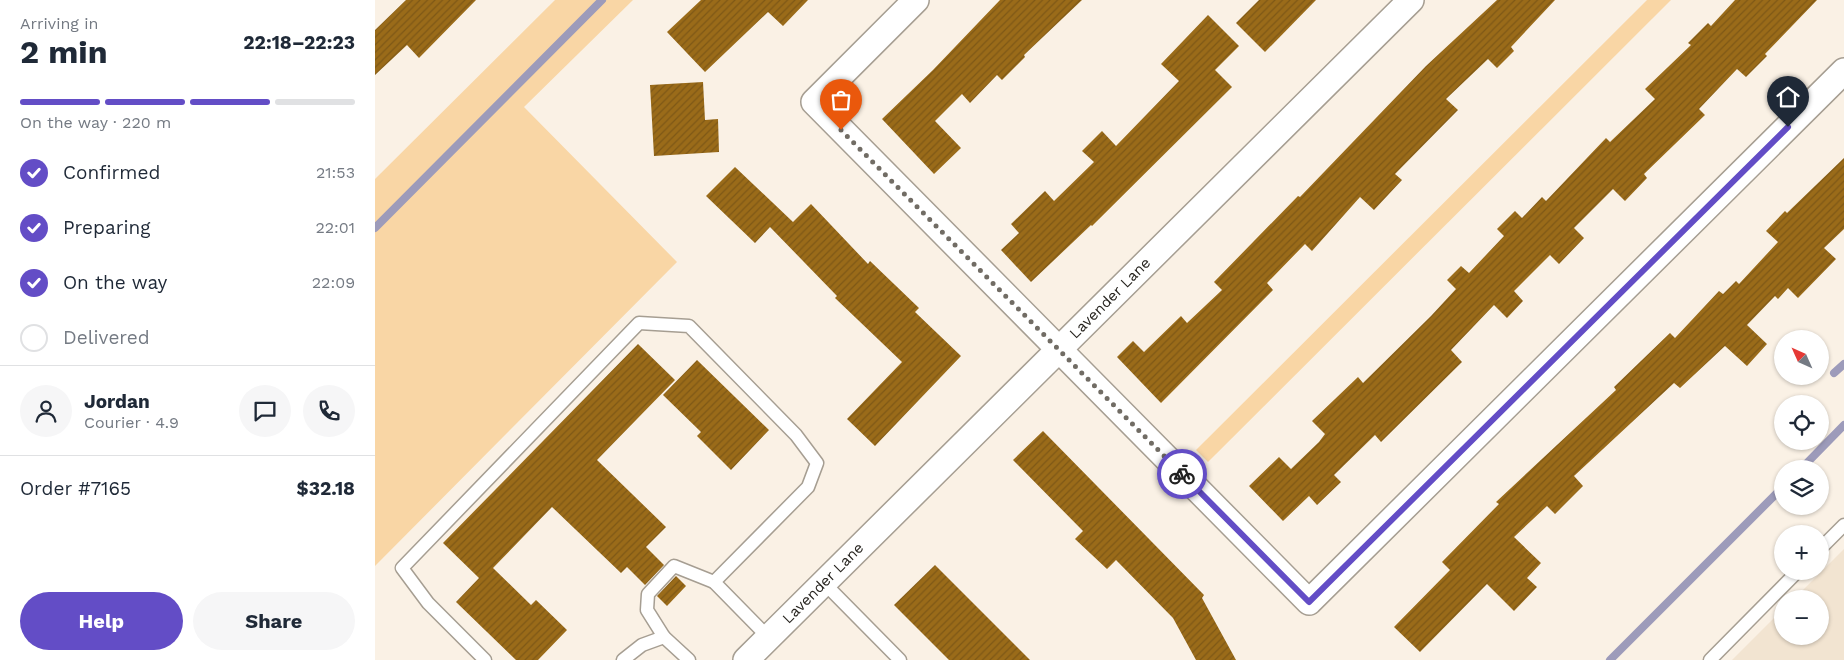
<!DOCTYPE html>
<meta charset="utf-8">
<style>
:root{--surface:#fff;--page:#f6f6f7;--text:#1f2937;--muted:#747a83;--line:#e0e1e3;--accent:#634dc6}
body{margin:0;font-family:"Work Sans",sans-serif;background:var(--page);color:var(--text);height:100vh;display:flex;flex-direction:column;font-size:19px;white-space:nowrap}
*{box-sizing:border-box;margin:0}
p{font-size:16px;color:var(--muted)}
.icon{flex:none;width:28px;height:28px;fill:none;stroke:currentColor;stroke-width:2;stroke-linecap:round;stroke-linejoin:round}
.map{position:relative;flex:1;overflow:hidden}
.side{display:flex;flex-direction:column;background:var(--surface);width:375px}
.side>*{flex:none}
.needle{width:32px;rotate:315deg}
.buttons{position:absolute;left:1399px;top:330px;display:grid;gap:10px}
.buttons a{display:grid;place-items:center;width:55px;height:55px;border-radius:50%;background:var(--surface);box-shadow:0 1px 4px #0004;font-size:25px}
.pin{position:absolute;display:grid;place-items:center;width:42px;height:42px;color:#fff;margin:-51px -21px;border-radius:50% 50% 50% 0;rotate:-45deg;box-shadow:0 0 5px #0007}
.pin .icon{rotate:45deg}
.courier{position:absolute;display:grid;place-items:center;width:50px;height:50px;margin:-25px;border:4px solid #634dc6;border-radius:50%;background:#fff;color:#222;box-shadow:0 1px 6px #0007}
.headline em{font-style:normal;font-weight:700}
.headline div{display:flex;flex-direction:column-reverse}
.headline{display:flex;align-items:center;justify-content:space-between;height:85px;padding:0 20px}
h1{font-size:32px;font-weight:700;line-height:38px}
.bar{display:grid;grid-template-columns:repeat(4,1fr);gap:8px 5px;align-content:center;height:60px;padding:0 20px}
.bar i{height:6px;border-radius:4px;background:var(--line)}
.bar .selected{background:var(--accent)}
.bar p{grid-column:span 4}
.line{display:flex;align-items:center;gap:12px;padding:0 20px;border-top:1px solid var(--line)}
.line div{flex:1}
.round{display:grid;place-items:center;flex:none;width:52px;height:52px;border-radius:26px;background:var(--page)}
ol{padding:0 20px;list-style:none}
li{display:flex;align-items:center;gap:15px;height:55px}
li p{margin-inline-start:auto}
li .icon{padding:5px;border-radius:50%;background:var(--accent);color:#fff;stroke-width:4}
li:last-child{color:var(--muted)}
li i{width:28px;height:28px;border:2px solid var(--line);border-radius:50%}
.primary-button{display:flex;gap:10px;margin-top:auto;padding:10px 20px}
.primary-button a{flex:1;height:58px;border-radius:30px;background:var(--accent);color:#fff;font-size:20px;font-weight:700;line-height:58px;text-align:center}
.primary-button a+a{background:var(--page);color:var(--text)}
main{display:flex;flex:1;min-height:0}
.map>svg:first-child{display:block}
.built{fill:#f2e4d1}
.green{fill:#f9d6a5}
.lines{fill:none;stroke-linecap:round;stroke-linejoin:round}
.stream{stroke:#9d9bba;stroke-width:8}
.building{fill:url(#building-hatch)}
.service-casing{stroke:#a69e92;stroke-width:15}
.minor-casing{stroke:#a69e92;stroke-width:28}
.service{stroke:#fff;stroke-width:12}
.minor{stroke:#fff;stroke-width:25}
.done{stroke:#716c64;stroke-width:5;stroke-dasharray:0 9}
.route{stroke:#634dc6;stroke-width:6}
.labels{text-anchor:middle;stroke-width:4;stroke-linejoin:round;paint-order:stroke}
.street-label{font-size:15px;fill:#27241f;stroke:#fff}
</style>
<main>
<section class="side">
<div class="headline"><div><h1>2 min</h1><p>Arriving in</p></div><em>22:18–22:23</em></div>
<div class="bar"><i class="selected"></i><i class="selected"></i><i class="selected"></i><i></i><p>On the way · 220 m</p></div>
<ol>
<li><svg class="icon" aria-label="check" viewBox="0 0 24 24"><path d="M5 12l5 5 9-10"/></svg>Confirmed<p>21:53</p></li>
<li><svg class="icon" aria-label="check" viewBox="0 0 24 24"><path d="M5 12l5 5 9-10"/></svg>Preparing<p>22:01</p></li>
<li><svg class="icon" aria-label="check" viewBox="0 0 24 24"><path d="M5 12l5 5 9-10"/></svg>On the way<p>22:09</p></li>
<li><i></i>Delivered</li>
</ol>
<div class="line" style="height:90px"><a class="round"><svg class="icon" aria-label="person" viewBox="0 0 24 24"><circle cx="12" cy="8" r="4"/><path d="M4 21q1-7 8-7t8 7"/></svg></a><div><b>Jordan</b><p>Courier · 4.9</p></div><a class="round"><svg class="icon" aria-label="chat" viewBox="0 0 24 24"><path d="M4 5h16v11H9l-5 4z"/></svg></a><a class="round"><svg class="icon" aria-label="phone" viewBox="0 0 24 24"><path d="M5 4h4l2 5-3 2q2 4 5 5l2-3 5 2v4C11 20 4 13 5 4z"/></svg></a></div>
<div class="line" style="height:65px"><div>Order #7165</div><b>$32.18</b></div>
<div class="primary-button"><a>Help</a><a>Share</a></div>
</section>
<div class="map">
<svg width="1469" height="660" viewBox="0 0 1469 660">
<defs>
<pattern id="building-hatch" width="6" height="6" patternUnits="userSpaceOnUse" patternTransform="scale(1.25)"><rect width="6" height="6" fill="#9a6b19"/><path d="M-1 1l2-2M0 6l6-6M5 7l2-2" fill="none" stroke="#7e5816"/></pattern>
</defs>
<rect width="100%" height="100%" fill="#faf1e5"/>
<path class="built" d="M1469,549V660H1357L1407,610L1408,636H1445V599H1419Z"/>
<g class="green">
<path d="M180,0H258L149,107L302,262L0,566V179Z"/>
<path d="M1272,0H1296L833,462L821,450Z"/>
</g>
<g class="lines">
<g class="stream">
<path d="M0,228L227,0"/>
<path d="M1459,373L1469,364"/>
<path d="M1426,469L1469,425"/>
<path d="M1235,660L1408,487"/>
</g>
</g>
<g class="building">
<path d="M31,0H101L44,58L32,45L0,75V30Z"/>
<path d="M326,0H433L408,26L393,12L330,72L292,32Z"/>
<path d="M625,0H707L649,55L650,57L627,80L622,75L595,103L587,94L560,121L586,148L559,174L507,119L558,70Z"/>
<path d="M884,0H941L890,52L861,23Z"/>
<path d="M1122,0H1180L1136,47L1139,51L1122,68L1113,59L1071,99L1083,110L1020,174L1027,180L999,210L985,197L937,251L930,244L892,283L898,290L786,403L742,357L758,341L769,352L806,316L812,323L847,290L839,282L923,196L925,197L1051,66Z"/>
<path d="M1360,0H1442L1390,54L1392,56L1371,77L1362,69L1324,109L1330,115L1269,174L1272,178L1250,201L1238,189L1199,228L1209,238L1184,264L1175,255L1139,291L1148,301L1132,318L1119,305L1076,350L1087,362L1006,442L1000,435L959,475L966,482L942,505L934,496L908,521L874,486L904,457L916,469L944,442L950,434L937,421L983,377L988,383L1056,316L1081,289L1072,280L1086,266L1094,273L1129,236L1122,229L1140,211L1147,218L1167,197L1171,201L1231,138L1235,142L1280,99L1270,89L1316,45L1313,43L1333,23L1336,26Z"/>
<path d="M833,15L864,46L840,70L857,87L717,226L716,225L656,282L626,250L644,233L636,224L670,191L679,201L719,162L707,151L727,131L741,146L804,81L786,64Z"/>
<path d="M328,82L330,120L343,119L344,152L279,156L275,85Z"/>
<path d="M1469,158V229L1449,248L1461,259L1423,298L1413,288L1403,299L1400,296L1372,325L1392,344L1372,366L1350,346L1305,388L1299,383L1199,476L1208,486L1180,514L1172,506L1139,537L1166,563L1152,578L1162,587L1139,611L1112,584L1045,652L1019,627L1075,570L1067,562L1124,504L1121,502L1241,390L1239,387L1295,333L1300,338L1344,291L1348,294L1361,281L1364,284L1403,242L1391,231L1410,211L1412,213Z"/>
<path d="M360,167L418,222L436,204L493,264L495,261L544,308L540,312L586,356L500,446L472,419L527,362L460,298L462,296L395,227L380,243L331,196Z"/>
<path d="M263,344L300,380L222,460L291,527L271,547L289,565L270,585L252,567L246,573L177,507L118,568L156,605L161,600L192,630L163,660H141L81,602L104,578L68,543Z"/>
<path d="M322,360L394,430L356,470L322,436L326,432L288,395Z"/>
<path d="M668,431L829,595L827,598L861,660H821L798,618L741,560L732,569L700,539L708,531L638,460Z"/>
<path d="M560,565L655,660H574L519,605Z"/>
<path d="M301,576L311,586L292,606L282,596Z"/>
</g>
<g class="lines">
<g class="service-casing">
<g id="service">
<path d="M1445,549L1469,525"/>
<path d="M449,583L525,660"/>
<path d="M289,637L272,610L273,594L299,566L339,582"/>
<path d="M110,660L53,603L27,568L264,323L314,326L421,435L442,463L433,487L339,582L393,637"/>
<path d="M248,660L267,645L289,637L314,660"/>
<path d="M1335,660L1423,571"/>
</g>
</g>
<g class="minor-casing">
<g id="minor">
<path d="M541,0L439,102L934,602L1469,71"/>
<path d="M371,660L1036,0"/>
</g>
</g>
<use href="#service" class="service"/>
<use href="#minor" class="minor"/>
</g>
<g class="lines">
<path class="done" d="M466,130L807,474"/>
<path class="route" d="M807,474L934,602L1413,127"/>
</g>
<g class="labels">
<g class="street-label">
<text transform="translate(735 298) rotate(-45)" y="5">Lavender Lane</text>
<text transform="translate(448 583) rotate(-45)" y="5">Lavender Lane</text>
</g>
</g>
</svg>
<div class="buttons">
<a><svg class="needle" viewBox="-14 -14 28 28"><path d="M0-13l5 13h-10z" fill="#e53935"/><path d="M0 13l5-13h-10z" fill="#747a83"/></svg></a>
<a><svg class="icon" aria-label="locate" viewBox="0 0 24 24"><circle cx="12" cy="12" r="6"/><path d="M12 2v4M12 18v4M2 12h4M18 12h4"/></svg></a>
<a><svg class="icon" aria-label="layers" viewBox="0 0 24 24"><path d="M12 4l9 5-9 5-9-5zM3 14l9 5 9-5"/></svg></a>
<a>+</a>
<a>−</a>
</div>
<div class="pin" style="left:466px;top:130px;background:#ea580c"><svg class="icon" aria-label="bag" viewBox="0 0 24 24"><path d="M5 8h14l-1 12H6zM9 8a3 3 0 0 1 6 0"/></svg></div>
<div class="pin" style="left:1413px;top:127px;background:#1f2937"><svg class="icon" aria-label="home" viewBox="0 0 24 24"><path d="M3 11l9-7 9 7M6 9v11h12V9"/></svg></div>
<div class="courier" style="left:807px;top:474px"><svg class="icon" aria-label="bike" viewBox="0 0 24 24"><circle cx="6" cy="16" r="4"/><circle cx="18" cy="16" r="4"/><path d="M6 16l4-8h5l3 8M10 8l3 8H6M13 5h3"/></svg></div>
</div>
</main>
